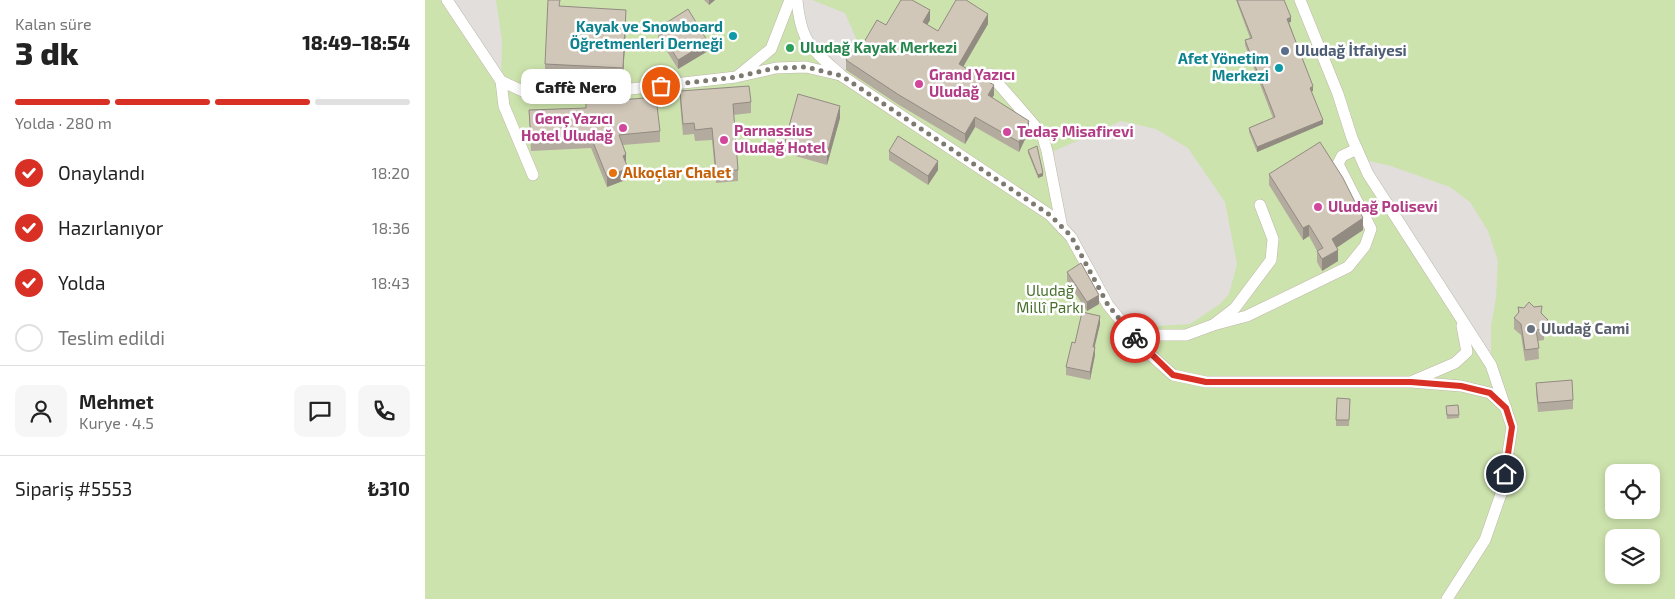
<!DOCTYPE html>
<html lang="tr">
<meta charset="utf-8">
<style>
:root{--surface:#fff;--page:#f6f6f6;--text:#222;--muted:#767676;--line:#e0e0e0;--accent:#d93025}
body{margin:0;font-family:"Exo 2",sans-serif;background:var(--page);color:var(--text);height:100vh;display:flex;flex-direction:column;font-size:19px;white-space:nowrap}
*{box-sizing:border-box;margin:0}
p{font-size:16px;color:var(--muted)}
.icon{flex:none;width:28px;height:28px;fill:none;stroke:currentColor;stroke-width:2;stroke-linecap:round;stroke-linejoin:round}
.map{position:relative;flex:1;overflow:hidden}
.drawer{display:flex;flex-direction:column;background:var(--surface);width:425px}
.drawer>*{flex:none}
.fabs{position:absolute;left:1180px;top:464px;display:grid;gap:10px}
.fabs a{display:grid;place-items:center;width:55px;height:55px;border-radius:10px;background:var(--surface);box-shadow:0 2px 8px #0003;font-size:25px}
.pin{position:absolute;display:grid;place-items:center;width:42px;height:42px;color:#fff;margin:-21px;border:2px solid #fff;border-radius:50%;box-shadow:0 1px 5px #0007}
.courier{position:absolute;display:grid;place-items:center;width:50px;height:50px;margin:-25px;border:4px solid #d93025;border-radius:50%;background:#fff;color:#222;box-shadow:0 1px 6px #0007}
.bubble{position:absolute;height:35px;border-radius:10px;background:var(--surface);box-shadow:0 2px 8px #0003;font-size:16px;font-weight:800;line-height:35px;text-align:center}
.summary em{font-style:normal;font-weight:800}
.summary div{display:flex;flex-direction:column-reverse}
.summary{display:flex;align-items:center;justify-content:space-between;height:85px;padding:0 15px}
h1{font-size:32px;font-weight:800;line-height:38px}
.bar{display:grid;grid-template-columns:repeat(4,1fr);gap:8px 5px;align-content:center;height:60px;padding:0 15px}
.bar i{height:6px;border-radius:4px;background:var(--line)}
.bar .selected{background:var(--accent)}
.bar p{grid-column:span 4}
.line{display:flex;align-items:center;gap:12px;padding:0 15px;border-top:1px solid var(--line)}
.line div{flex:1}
.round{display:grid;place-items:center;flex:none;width:52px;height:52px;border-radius:10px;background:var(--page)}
ol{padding:0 15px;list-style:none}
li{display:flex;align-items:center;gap:15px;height:55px}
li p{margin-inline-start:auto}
li .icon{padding:5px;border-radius:50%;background:var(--accent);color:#fff;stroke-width:4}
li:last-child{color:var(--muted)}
li i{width:28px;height:28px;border:2px solid var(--line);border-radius:50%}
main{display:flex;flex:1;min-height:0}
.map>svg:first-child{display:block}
.green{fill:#cde3ad;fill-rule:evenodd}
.parking{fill:#e1dedb}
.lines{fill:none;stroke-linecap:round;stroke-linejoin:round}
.minor-casing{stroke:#beb6a9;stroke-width:12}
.minor{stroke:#fff;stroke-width:11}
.wall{fill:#b4ab9f}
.shaded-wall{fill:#928b82}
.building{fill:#d1c7b9;stroke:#928b82}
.done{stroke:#7e7971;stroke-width:5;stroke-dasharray:0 9}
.route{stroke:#d93025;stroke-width:6}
.culture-dot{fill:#0f9aa8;stroke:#fff;stroke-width:2}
.leisure-dot{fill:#2e9e5b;stroke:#fff;stroke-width:2}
.service-dot{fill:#5c6f8a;stroke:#fff;stroke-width:2}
.hotel-dot{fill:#d1479c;stroke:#fff;stroke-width:2}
.food-dot{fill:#e8710a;stroke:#fff;stroke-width:2}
.worship-dot{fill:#6b7280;stroke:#fff;stroke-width:2}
.labels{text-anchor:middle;stroke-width:5;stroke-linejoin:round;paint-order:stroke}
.culture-label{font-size:15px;font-weight:bold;fill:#0d838f;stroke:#fff;text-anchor:end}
.leisure-label{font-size:15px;font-weight:bold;fill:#27864d;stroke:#fff;text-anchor:start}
.service-label{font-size:15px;font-weight:bold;fill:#4e5e75;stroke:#fff;text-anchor:start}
.hotel-label{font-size:15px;font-weight:bold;fill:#b23c85;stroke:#fff;text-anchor:start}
.food-label{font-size:15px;font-weight:bold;fill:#c56008;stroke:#fff;text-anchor:start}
.park-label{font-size:15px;fill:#476f2b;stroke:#fff}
.worship-label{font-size:15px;font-weight:bold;fill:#5b616d;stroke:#fff;text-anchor:start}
</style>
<main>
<section class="drawer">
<div class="summary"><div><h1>3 dk</h1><p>Kalan süre</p></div><em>18:49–18:54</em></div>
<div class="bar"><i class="selected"></i><i class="selected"></i><i class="selected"></i><i></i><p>Yolda · 280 m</p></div>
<ol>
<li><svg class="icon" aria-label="check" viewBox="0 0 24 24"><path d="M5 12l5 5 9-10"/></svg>Onaylandı<p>18:20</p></li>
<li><svg class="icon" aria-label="check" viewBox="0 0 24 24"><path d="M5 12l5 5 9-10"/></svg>Hazırlanıyor<p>18:36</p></li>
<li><svg class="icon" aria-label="check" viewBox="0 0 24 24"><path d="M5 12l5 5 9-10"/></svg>Yolda<p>18:43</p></li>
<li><i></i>Teslim edildi</li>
</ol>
<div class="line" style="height:90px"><a class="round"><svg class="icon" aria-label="person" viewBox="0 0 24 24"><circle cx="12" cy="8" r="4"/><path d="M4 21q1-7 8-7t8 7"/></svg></a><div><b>Mehmet</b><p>Kurye · 4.5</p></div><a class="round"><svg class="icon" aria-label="chat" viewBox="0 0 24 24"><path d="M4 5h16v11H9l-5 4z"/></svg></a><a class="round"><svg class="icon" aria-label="phone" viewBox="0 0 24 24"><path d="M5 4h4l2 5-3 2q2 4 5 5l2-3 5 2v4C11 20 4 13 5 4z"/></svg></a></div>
<div class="line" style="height:65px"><div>Sipariş #5553</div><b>₺310</b></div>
</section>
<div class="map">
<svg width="1250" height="599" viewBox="0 0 1250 599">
<rect width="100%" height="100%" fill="#f0ece3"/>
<path class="green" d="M0,0H1250V599H0ZM1189,472H1226V510H1189ZM1189,538H1226V575H1189Z"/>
<g class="parking">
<path d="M22,0H71L77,41L76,81Z"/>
<path d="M372,0H387L420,13L431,38L426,58L417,76L388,50Z"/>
<path d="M696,121L731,129L763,148L800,202L812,264L804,294L795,304L765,324L702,328L637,228L627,152Z"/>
<path d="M936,159L966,166L1025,187L1045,202L1063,231L1073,261L1071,298L1066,326V365Z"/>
</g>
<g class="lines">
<g class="minor-casing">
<g id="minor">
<path d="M22,0L76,81L104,94L144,96L311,77L351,68L381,67L415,75"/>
<path d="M372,0C376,43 386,48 417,76L625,215L646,237L683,305L718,348L748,375L781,382H986L1036,386L1065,393L1081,408"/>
<path d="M875,0L913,94L927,138L943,174L1066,365L1087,427L1077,491L1060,540L1022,599"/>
<path d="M565,74L617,134L622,151L637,228"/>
<path d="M314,75L346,49L365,0"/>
<path d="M76,81L79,106L108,175"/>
<path d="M788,325L822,316L923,267L940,246L946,229L913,164L917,156L932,149"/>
<path d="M708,335H761L788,325L810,308L846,260L848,239L835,205"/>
<path d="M988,381L1030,363L1042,352L1037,326"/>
</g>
</g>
<use href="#minor" class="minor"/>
</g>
<g class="wall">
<path d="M279,0H290L284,5Z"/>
<path d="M811,0H859L866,22H864L888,91H886L898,124L832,152L824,132V128L848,118L820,45V40L825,38Z"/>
<path d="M135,6L201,22L198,80L120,76V64Z"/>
<path d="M505,20L502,25L513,31L563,24L538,66L569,95L567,98L604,131L594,152L550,127L540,144L474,105L421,70V60L432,54L461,25Z"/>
<path d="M233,28L283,51L253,69L233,37Z"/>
<path d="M255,91L326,102V113L308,115L313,170V181L291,183L287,140L270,141L269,134L258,135L255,103Z"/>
<path d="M161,103L235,131V142L198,145L203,179L182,187L166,148L106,151L104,110L161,108Z"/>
<path d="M415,118L402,165L360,153V141Z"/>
<path d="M603,150L618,176L613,178L603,153Z"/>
<path d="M464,151L513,170L503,185L464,160Z"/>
<path d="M844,174L938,230L911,247L913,261L897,271L892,262V251L884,236L878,240L844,185Z"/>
<path d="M642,272L674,304L662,311L642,281Z"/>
<path d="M1093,307L1117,313L1123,330L1119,334V340L1113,341L1114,359L1100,361L1096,335L1089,329V318L1093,314Z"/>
<path d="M675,324L669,347L670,355L665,380L641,375V367L650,343Z"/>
<path d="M1111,383L1148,400V409L1113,412L1111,392Z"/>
<path d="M925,399L924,426H911V420Z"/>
<path d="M1033,405L1034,418L1022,419L1021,406Z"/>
</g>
<g class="shaded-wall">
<path d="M284,0H290L284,5Z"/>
<path d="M201,10V22L198,80V68Z"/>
<path d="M505,10V20L498,32V22Z"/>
<path d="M563,14V24L534,74V64Z"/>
<path d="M866,17V22L862,23V19Z"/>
<path d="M283,42V51L253,69V60Z"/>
<path d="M569,85V95L563,105V95Z"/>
<path d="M888,86V91L885,92V88Z"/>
<path d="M415,106V118L402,165V154Z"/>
<path d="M550,117V127L540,144V134Z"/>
<path d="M898,120V124L832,152V147Z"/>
<path d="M604,121V131L594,152V142Z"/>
<path d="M201,154V165L198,156Z"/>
<path d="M513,161V170L503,185V176Z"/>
<path d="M203,168V179L182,187V177Z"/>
<path d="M618,173V176L613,178V175Z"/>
<path d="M938,218V230L907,251V239Z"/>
<path d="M884,225V236L878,240V228Z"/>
<path d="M913,250V261L897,271V259Z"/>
<path d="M674,295V304L662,311V302Z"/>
<path d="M675,316V324L668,354V347Z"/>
<path d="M1123,320V330L1119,334V324Z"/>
<path d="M670,347V355L665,380V372Z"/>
</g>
<g class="building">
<path d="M123,0H135L134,6L201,10L198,68L120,64Z"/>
<path d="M476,0H487L505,10L498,22L513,31L531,0H541L563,14L534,64L569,85L563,95L604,121L594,142L550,117L540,134L474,95L421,60L427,51L432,54L452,20L461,25Z"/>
<path d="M812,0H859L866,17L862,19L888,86L885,88L898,120L832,147L824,128L850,117L820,40L827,38Z"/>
<path d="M263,9L283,42L253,60L233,28Z"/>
<path d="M324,86L326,102L308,104L313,170L291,171L287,128L270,130L269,123L258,124L255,91Z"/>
<path d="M373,94L415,106L402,154L360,141Z"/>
<path d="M231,97L235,131L194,135L201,154L198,156L203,168L182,177L166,137L106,140L104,110L161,108V103Z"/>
<path d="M473,136L513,161L503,176L464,151Z"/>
<path d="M895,142L918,178L938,218L907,239L913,250L897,259L892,251L898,248L884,225L878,228L844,174Z"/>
<path d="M612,146L618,173L613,175L603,150Z"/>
<path d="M656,263L674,295L662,302L642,272Z"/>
<path d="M1104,302L1109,307L1117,306L1116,313L1123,320L1119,324V329L1111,330L1114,348L1100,350L1096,324L1089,318L1094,312L1093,307L1099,308Z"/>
<path d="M657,312L675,316L668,347H670L665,372L641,367L647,342L650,343Z"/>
<path d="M1147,380L1148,400L1113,403L1111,383Z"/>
<path d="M912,398L925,399L924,420H911Z"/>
<path d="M1033,405L1034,415H1022L1021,406Z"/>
</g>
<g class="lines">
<path class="done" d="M236,86L311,77L351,68L381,67L417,76L625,215L646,236L683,305L710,338"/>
<path class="route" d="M710,338L748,375L781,382H986L1036,386L1065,393L1081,408L1087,427L1080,474"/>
</g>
<g class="culture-dot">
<circle cx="308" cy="36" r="5"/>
<circle cx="854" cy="68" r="5"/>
</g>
<circle class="leisure-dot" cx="365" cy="48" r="5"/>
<circle class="service-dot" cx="860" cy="51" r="5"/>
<g class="hotel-dot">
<circle cx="494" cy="84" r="5"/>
<circle cx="198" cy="128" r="5"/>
<circle cx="582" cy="132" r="5"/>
<circle cx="299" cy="140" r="5"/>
<circle cx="893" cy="207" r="5"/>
</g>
<circle class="food-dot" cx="188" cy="173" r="5"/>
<circle class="worship-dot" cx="1106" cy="329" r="5"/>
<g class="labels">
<g class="culture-label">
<text x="298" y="32">Kayak ve Snowboard<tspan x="298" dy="17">Öğretmenleri Derneği</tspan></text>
<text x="844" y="64">Afet Yönetim<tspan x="844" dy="17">Merkezi</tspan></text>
</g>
<g class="leisure-label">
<text x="375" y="53">Uludağ Kayak Merkezi</text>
</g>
<g class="service-label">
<text x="870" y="56">Uludağ İtfaiyesi</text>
</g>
<g class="hotel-label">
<text x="504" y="80">Grand Yazıcı<tspan x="504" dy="17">Uludağ</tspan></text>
<text x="188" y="124" text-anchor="end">Genç Yazıcı<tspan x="188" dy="17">Hotel Uludağ</tspan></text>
<text x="309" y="136">Parnassius<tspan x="309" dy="17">Uludağ Hotel</tspan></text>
<text x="592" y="137">Tedaş Misafirevi</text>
<text x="903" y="212">Uludağ Polisevi</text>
</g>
<g class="food-label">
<text x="198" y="178">Alkoçlar Chalet</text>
</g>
<g class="park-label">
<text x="625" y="296">Uludağ<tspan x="625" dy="17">Millî Parkı</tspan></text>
</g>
<g class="worship-label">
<text x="1116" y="334">Uludağ Cami</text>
</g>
</g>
</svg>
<div class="fabs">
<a><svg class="icon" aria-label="locate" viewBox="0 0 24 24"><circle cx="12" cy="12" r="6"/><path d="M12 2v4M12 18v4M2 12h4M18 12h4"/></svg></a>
<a><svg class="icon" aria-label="layers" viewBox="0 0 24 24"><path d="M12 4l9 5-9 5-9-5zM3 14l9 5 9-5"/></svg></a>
</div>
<div class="pin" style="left:236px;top:86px;background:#ea580c"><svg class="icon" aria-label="bag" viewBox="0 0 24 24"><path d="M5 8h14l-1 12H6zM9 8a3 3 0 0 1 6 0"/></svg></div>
<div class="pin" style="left:1080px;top:474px;background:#1f2937"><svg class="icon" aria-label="home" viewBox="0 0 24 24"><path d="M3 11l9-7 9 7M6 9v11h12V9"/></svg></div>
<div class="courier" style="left:710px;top:338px"><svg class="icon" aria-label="bike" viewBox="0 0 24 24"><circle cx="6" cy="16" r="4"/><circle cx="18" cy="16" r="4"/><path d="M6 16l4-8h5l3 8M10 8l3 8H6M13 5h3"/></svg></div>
<div class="bubble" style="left:96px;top:69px;width:110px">Caffè Nero</div>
</div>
</main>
